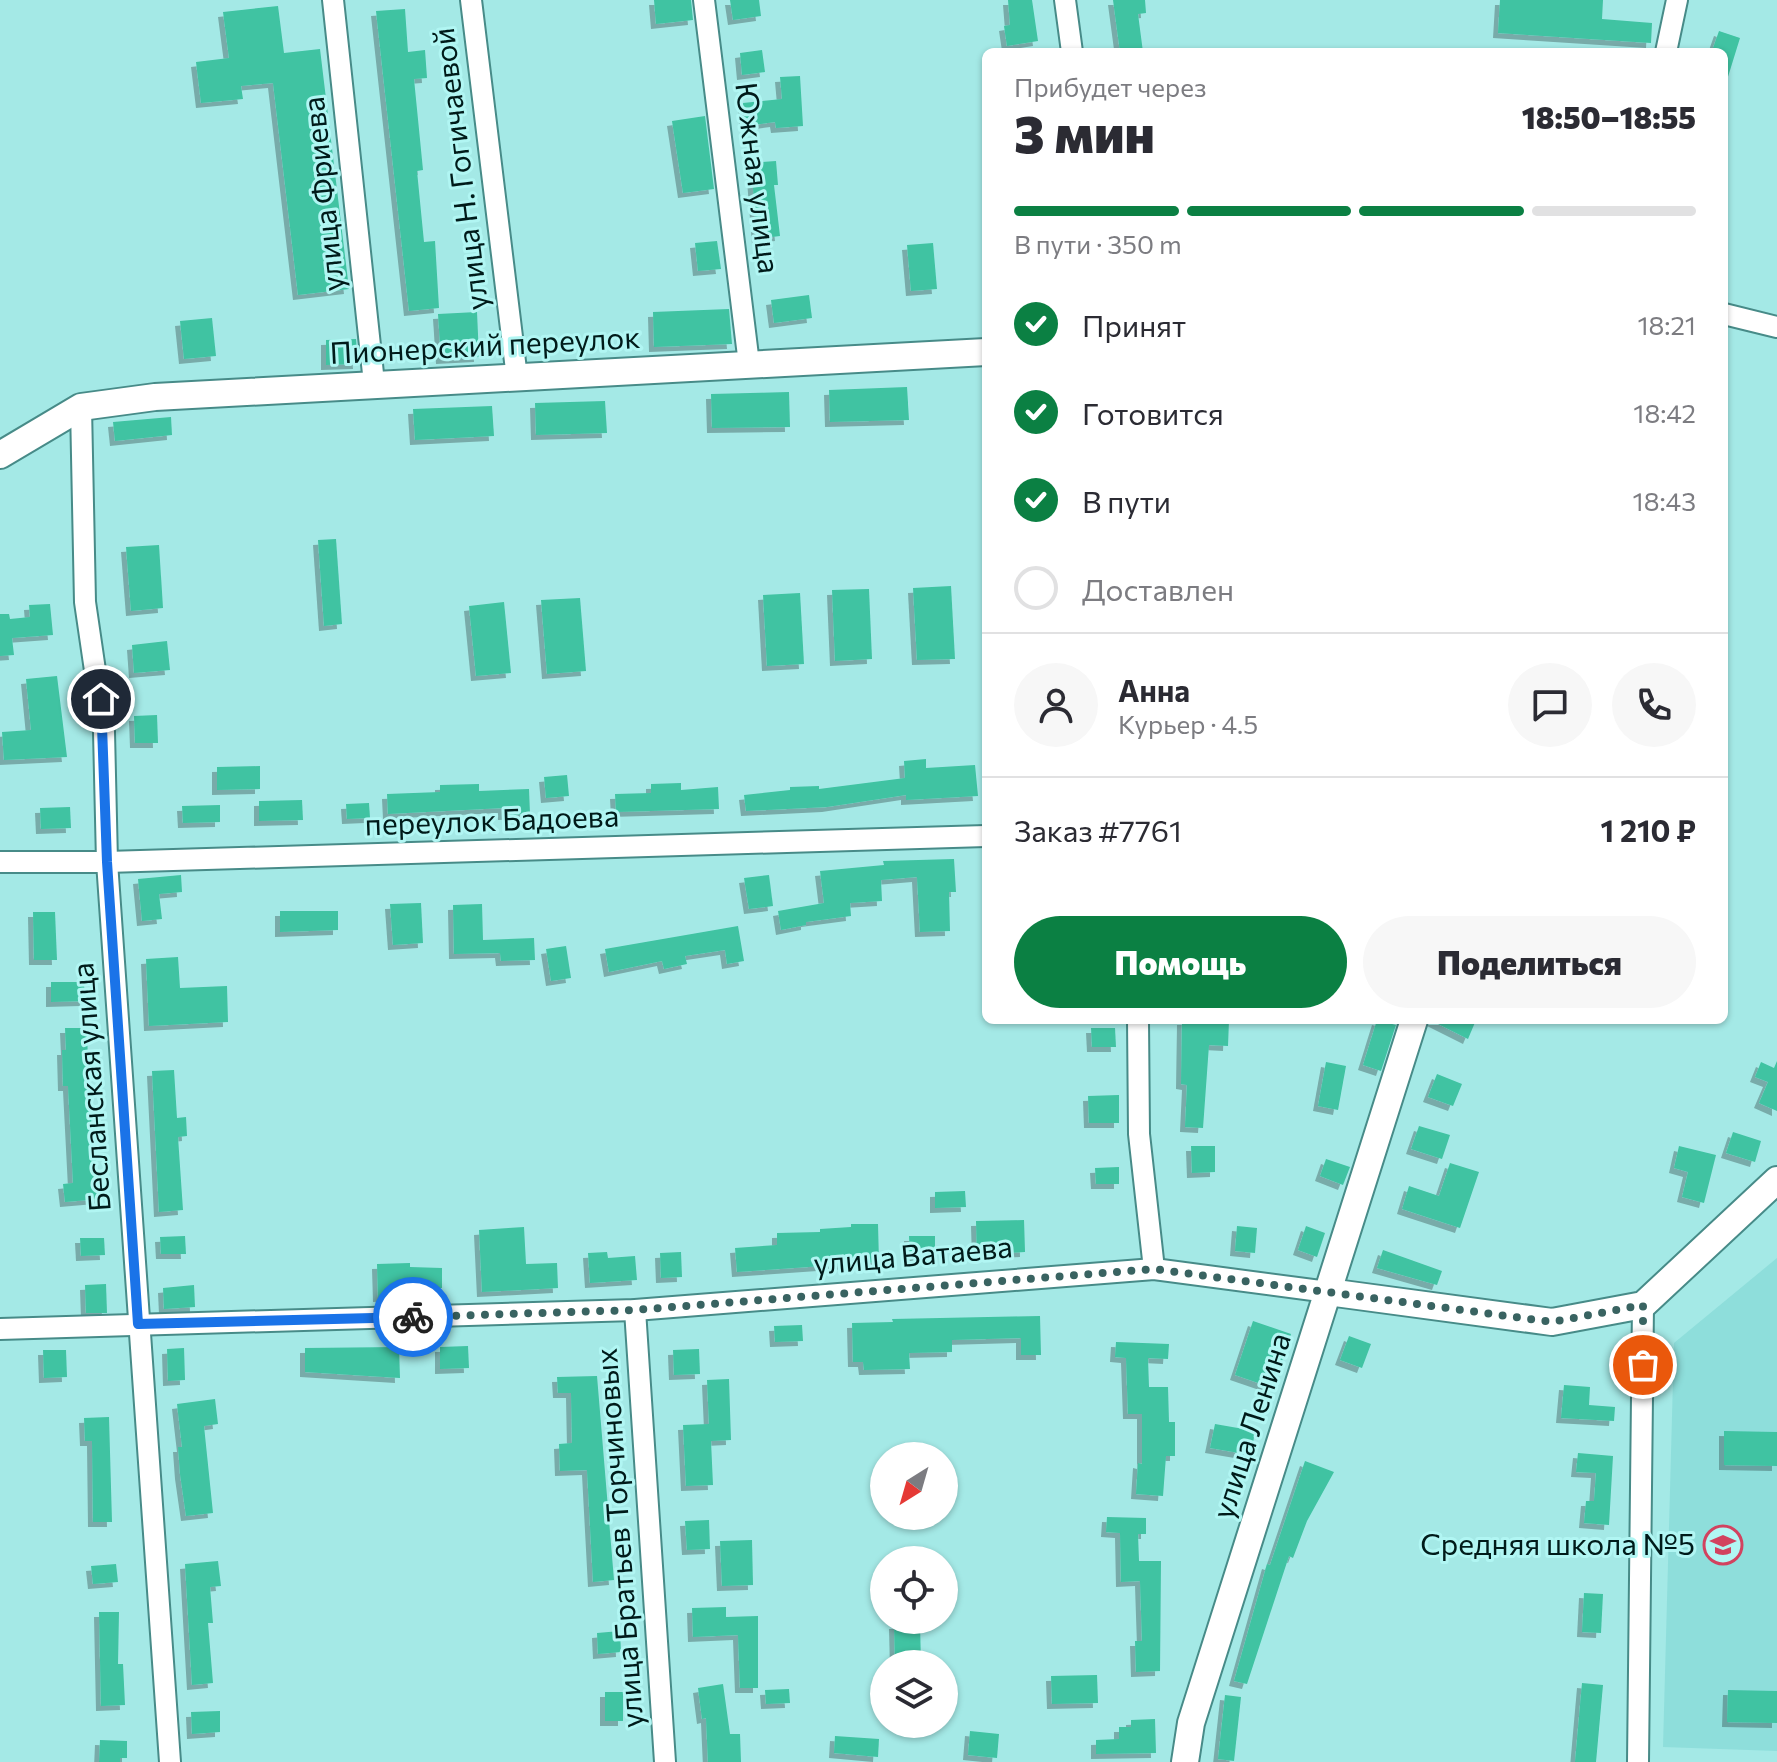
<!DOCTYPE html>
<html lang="ru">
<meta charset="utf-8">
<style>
:root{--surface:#fff;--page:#f7f7f7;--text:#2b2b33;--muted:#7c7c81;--line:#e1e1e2;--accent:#0b8043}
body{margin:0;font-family:Commissioner,sans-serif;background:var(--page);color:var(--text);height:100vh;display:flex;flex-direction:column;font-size:30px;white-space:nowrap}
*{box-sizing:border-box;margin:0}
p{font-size:26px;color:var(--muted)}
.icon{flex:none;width:44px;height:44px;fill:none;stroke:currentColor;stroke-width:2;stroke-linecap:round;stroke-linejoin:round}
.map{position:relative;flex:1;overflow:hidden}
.panel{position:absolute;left:982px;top:48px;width:746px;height:976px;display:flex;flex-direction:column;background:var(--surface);border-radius:12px;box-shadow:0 2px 6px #0004}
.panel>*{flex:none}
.needle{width:52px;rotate:217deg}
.fabs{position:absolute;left:870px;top:1442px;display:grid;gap:16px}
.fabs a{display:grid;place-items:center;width:88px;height:88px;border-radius:50%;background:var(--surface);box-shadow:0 2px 6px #0004;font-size:40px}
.pin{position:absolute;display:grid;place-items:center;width:68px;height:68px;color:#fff;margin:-34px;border:4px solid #fff;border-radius:50%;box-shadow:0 2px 8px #0007}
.courier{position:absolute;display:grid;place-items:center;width:80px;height:80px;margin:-40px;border:6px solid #1a73e8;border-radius:50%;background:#fff;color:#222;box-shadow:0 2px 10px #0007}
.summary em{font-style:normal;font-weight:800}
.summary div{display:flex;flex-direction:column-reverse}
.summary{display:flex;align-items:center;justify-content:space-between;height:136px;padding:0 32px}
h1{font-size:52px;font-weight:800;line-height:60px}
.bar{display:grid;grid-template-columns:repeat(4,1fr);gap:12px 8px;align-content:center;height:96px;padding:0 32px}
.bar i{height:10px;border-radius:6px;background:var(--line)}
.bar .current{background:var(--accent)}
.bar p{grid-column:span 4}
.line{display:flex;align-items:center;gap:20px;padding:0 32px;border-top:2px solid var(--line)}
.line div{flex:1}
.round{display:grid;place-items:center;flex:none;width:84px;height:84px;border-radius:42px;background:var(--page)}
ol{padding:0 32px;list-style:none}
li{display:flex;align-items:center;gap:24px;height:88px}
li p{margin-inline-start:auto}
li .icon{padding:8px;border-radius:50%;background:var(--accent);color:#fff;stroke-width:4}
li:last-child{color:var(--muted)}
li i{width:44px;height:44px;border:4px solid var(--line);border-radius:50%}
.button{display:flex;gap:16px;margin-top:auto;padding:16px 32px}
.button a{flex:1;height:92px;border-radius:48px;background:var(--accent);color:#fff;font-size:32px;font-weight:800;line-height:92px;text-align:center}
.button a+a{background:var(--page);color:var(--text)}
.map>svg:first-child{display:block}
.built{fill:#8ededb}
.building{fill:#3fc3a2;filter:url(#shadow)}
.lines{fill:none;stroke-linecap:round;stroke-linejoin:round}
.minor-casing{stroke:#478b88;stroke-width:24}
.tertiary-casing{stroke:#478b88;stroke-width:30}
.minor{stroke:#fff;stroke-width:20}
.tertiary{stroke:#fff;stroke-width:26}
.done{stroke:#396361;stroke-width:8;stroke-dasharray:0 14.4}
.route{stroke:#1a73e8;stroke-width:10}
.labels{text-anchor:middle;stroke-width:6;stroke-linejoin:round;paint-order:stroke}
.street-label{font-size:30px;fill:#001b1a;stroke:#b1f6f3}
.poi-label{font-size:30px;fill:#001b1a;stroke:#b1f6f3;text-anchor:end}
</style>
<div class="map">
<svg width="1777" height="1762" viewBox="0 0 1777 1762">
<defs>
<filter id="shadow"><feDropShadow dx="-5" dy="5" stdDeviation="0" flood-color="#0004"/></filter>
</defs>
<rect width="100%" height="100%" fill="#a4e9e6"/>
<path class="built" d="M1777,1258V1751L1663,1747L1674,1343Z"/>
<g class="building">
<path d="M654,0H691L693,20L656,24Z"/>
<path d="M730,0H759L761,16L733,20Z"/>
<path d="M1008,0H1032L1038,41L1007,46L1004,26L1010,25Z"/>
<path d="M1113,0H1145L1146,13L1138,14L1143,52H1120Z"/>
<path d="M1500,0H1603L1602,19L1652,23L1651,43L1498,33Z"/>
<path d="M278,6L284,53L320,49L349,289L298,295L273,83L241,86L243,99L201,103L196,62L229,58L223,12Z"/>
<path d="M405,9L408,52L425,50L427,78L414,79L423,170L417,171L424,242L435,241L439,308L409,311L376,11Z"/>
<path d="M1719,31L1740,38L1727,80H1724V52L1713,48Z"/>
<path d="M762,50L765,72L742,75L740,53Z"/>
<path d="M800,76L803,126L776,128L775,122L745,126L743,103L782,99L780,77Z"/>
<path d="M705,116L714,189L683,193L672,121Z"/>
<path d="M776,161L778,185H774L780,236L757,239L751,163Z"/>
<path d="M717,241L721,269L698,271L695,243Z"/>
<path d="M933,243L937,289L911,291L907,245Z"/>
<path d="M809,295L812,318L774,323L771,300Z"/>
<path d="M729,309L732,344L654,347L653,312Z"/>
<path d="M477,312L479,357L441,359L438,314Z"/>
<path d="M212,318L216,356L184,359L180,321Z"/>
<path d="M356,339L358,364L326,365V340Z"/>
<path d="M907,387L909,420L830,422L829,390Z"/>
<path d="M789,392L790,427L712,428L711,394Z"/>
<path d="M605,401L607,433L536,435L535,403Z"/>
<path d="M492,406L494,436L415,440L413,409Z"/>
<path d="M171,417L172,435L115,441L113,422Z"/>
<path d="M336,539L342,624L324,626L318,540Z"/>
<path d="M159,545L163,608L131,611L126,547Z"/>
<path d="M951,586L955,659L917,660L913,588Z"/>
<path d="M869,589L872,659L835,661L832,590Z"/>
<path d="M800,593L804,664L767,666L763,595Z"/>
<path d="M580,598L586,671L547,674L541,600Z"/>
<path d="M504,602L511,673L476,676L469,606Z"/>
<path d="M50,604L53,635L12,638L14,655L0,656V614H9L10,619L30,617L29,605Z"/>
<path d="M167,641L170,670L134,673L132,645Z"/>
<path d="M57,676L67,757L4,760L2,732L31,730L26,679Z"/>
<path d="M157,715L158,743H135L134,716Z"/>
<path d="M926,759V768L975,765L978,796L906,800V795L827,807L746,811L744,795L790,790V787L819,786V789L905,778L904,761Z"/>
<path d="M260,766V789L217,790V767Z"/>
<path d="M567,775L569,796L546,798L544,777Z"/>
<path d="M681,783V790L718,787L719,809L616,812L615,794L651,793V784Z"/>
<path d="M479,784V791L529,789L530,814L503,815V808L388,814L387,794L440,792V785Z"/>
<path d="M302,800L303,820L259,821V801Z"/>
<path d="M369,803L370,818L347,819L346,804Z"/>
<path d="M220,805V822L183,823L182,806Z"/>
<path d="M70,807L71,828L41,829L40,808Z"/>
<path d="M954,859L956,892H949L950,931L920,932L917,877L881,880L882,901L850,903L851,916L806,922V925L781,930L778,911L824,903L820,871L884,865L883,861Z"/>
<path d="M181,875L182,892L159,894L162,919L142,921L138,879Z"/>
<path d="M769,875L773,906L749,909L744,878Z"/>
<path d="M421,903L423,943L393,945L390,904Z"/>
<path d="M482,904L483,940L534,938L535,960L501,961L500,953L454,954L453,905Z"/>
<path d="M280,911H338V930L280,932Z"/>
<path d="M33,912H55L57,960H34Z"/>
<path d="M738,926L744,961L727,964L725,950L685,956L687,964L664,969L662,961L609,972L605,949Z"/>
<path d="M566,946L571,978L551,981L546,949Z"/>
<path d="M178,957L180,988L227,986L228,1022L149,1026L146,959Z"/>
<path d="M51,982H84L85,1001L51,1002Z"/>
<path d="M1182,1020H1229L1228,1046L1209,1045L1203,1128L1185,1127L1187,1085L1181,1084Z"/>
<path d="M1377,1020L1396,1025L1381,1071L1363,1065Z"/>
<path d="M1430,1020H1476L1468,1039Z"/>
<path d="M65,1028H87L89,1101L100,1199L65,1202L63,1184L73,1183L68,1086H63L62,1050H66Z"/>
<path d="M1091,1028H1115L1116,1047H1092Z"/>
<path d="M1777,1061V1111L1759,1103L1768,1082L1755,1077L1761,1062L1774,1068Z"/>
<path d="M1326,1062L1346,1066L1338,1110L1318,1106Z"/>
<path d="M174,1070L177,1118L186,1117L187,1136L178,1137L183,1210L159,1212L152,1071Z"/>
<path d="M1437,1074L1462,1084L1453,1106L1428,1097Z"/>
<path d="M1119,1095V1123H1089L1088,1096Z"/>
<path d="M1419,1126L1450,1135L1442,1159L1411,1149Z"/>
<path d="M1733,1132L1761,1141L1755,1162L1726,1153Z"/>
<path d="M1191,1146H1215V1172L1192,1173Z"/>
<path d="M1679,1146L1716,1155L1704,1203L1682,1197L1688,1172L1674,1168Z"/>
<path d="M1326,1159L1350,1167L1343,1185L1320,1176Z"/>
<path d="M1450,1163L1479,1172L1460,1228L1402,1209L1409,1186L1439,1196Z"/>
<path d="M1119,1167V1184H1096L1095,1168Z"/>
<path d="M965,1191L966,1207L935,1208V1192Z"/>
<path d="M1024,1220L1025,1252L977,1255L976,1221Z"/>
<path d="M851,1224H878L879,1262L737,1272L735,1248L777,1245V1233L820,1232V1229L851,1227Z"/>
<path d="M1237,1226L1257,1228L1255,1253L1235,1251Z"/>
<path d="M1306,1226L1325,1233L1317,1257L1298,1250Z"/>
<path d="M524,1227L526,1264L557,1263L558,1288L482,1292L479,1230Z"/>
<path d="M185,1236L186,1254H161L160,1237Z"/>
<path d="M909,1236H935V1258H910Z"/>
<path d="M80,1238H104L105,1255L81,1256Z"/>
<path d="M1383,1250L1442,1271L1437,1285L1377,1268Z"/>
<path d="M607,1252L608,1258L635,1256L637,1280L590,1283L588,1253Z"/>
<path d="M681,1252L682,1277L661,1278L660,1253Z"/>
<path d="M410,1263V1267L442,1268V1288H411V1295L378,1297L377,1264Z"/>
<path d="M106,1284L107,1313H86L85,1285Z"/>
<path d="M194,1285L195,1307L164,1309L163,1288Z"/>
<path d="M1040,1316L1041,1355H1021V1338L952,1340V1352L909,1353L910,1369L864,1370L863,1362H853L852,1323L893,1322L892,1319Z"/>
<path d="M1253,1321L1291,1334L1273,1388L1235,1375Z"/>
<path d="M802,1325L803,1341L775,1342L774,1326Z"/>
<path d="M1349,1336L1371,1344L1362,1368L1340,1360Z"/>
<path d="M1116,1342L1169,1344L1168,1359L1148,1358L1149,1387H1168L1169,1422H1175V1456H1166L1163,1496L1136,1494L1138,1463L1142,1464V1414H1128L1126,1358L1115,1357Z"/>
<path d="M468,1346L469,1368L440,1369V1347Z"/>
<path d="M399,1347L400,1378L305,1372V1348Z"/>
<path d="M184,1348L185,1380L168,1381L167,1349Z"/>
<path d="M699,1349L700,1374L674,1375L673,1350Z"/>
<path d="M43,1350H66L67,1377L44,1378Z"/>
<path d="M597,1376L614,1580L593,1582L587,1470L560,1471L559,1444L572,1443L571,1393H558L557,1377Z"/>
<path d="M729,1379L731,1440L711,1441L713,1485L686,1486L683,1425L709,1424L707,1380Z"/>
<path d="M1564,1385L1590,1387L1589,1405L1615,1407L1614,1421L1561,1418Z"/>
<path d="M215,1399L218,1424L204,1426L213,1513L186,1516L180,1474L178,1447H182L177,1404Z"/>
<path d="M109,1417L112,1522H93L92,1441H85L84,1418Z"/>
<path d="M1215,1424L1255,1431L1251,1455L1210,1448Z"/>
<path d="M1724,1431L1777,1432V1466L1724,1465Z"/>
<path d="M1578,1453L1613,1456L1609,1525L1584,1523L1586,1501H1594L1596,1473L1576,1472Z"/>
<path d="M1305,1461L1334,1472L1307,1521L1293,1558L1289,1556L1247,1684L1234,1681L1267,1564L1270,1565Z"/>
<path d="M1107,1517L1146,1518V1534H1138L1139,1561H1161L1160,1671L1136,1672L1135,1641H1142L1140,1581L1121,1582L1120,1533L1106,1532Z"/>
<path d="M709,1520L710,1549L687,1550L685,1521Z"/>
<path d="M752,1540L753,1585L722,1586L720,1541Z"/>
<path d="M218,1561L221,1586L210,1587L213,1623H208L213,1683L192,1685L185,1564Z"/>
<path d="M116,1564L118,1582L93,1584L91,1566Z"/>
<path d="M1584,1593L1603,1594L1601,1633L1582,1632Z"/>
<path d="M726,1607V1617L758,1616V1688H740L738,1635L693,1637L692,1608Z"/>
<path d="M99,1612H119L118,1664H123L125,1705L101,1706Z"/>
<path d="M920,1623L921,1664H895L894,1624Z"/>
<path d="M620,1631L621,1652L598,1654L597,1633Z"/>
<path d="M1097,1675L1098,1703L1052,1704L1051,1676Z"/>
<path d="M1582,1683L1603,1685L1596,1762H1575Z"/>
<path d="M723,1684L730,1734H740L741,1762H708L706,1718L702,1719L698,1688Z"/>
<path d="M789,1689L790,1703L766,1704L765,1690Z"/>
<path d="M1728,1690L1777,1691V1723L1727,1722Z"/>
<rect x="605" y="1692" width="18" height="29"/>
<path d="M1225,1695L1241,1697L1234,1761L1218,1759Z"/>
<path d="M220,1711V1732L192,1734L191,1712Z"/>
<path d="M1155,1719L1156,1753L1096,1754V1740L1119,1739V1727H1131V1720Z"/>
<path d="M970,1731L999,1734L997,1758L968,1755Z"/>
<path d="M835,1736L879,1739L878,1757L834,1753Z"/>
<path d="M100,1740L127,1741V1758H120V1762H99Z"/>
</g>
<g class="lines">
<g class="minor-casing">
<g id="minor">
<path d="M333,0L374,383"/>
<path d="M471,0L517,378"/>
<path d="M704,0L749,364"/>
<path d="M1065,0L1072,52"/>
<path d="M1666,52L1677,0"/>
<path d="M1724,314L1777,327"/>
<path d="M81,407L85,602L104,732L107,862L170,1762"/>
<path d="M0,862H107L986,836"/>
<path d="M1138,1020L1139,1134L1154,1269"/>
<path d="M635,1310L665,1762"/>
<path d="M0,1329L635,1310L1154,1269L1328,1292"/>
<path d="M1638,1762L1643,1305"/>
</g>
</g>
<g class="tertiary-casing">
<g id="tertiary">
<path d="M0,455L81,407L155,397L986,352"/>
<path d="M1328,1292L1552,1322L1643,1305L1777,1180"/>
<path d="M1185,1762L1191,1723L1414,1020"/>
</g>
</g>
<use href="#minor" class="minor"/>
<use href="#tertiary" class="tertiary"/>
</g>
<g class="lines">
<path class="done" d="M413,1317L635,1310L1154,1269L1552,1322L1643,1305V1365"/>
<path class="route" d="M101,699L107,862L138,1324L413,1317"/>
</g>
<defs>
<g id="school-ring" transform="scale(2)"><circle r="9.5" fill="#b1f6f3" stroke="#d2425f" stroke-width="1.5"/><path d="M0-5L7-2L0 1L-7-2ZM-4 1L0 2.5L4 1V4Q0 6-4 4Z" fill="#d2425f"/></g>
</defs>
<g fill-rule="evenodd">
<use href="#school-ring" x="1723" y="1545"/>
</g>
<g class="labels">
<g class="street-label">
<text transform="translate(461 169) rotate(-97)" y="10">улица Н. Гогичаевой</text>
<text transform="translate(757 178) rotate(83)" y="10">Южная улица</text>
<text transform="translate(324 194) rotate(-96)" y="10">улица Фриева</text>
<text transform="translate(485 346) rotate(-3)" y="10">Пионерский переулок</text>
<text transform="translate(492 821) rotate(-2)" y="10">переулок Бадоева</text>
<text transform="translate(92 1087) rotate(-94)" y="10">Бесланская улица</text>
<text transform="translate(913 1256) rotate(-5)" y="10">улица Ватаева</text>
<text transform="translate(1252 1426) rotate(-72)" y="10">улица Ленина</text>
<text transform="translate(620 1538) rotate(-94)" y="10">улица Братьев Торчиновых</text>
</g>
<g class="poi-label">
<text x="1695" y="1555">Средняя школа №5</text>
</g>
</g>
</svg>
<div class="fabs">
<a><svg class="needle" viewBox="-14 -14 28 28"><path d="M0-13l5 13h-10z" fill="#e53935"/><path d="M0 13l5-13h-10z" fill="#7c7c81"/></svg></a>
<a><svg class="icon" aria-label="locate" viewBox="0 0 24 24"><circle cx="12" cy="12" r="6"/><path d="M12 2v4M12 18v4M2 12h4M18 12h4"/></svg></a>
<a><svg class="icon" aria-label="layers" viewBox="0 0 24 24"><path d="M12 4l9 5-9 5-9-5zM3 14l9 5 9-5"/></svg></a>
</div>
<div class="pin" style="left:1643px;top:1365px;background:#ea580c"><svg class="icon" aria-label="bag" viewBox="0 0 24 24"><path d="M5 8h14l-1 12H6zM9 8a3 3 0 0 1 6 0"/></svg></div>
<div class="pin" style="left:101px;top:699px;background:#1f2937"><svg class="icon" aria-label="home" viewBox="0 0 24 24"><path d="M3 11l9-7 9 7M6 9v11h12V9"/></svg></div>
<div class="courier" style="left:413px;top:1317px"><svg class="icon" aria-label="bike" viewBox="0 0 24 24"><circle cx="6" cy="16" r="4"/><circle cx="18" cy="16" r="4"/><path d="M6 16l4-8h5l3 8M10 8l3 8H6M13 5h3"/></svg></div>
<section class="panel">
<div class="summary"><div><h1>3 мин</h1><p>Прибудет через</p></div><em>18:50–18:55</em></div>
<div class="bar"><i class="current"></i><i class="current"></i><i class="current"></i><i></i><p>В пути · 350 m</p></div>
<ol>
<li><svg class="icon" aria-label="check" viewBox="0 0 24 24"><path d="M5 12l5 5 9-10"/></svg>Принят<p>18:21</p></li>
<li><svg class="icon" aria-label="check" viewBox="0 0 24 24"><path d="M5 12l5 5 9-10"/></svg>Готовится<p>18:42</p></li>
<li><svg class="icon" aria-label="check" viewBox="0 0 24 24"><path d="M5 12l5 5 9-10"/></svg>В пути<p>18:43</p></li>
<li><i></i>Доставлен</li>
</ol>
<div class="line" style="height:144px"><a class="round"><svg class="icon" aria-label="person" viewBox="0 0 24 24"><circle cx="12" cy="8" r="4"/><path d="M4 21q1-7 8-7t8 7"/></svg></a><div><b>Анна</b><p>Курьер · 4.5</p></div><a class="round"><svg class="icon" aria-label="chat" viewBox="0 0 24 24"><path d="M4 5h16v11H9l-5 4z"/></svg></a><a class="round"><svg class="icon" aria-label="phone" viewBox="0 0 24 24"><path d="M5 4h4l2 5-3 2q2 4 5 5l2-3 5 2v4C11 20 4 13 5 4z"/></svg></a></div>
<div class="line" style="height:104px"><div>Заказ #7761</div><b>1 210 ₽</b></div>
<div class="button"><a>Помощь</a><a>Поделиться</a></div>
</section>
</div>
